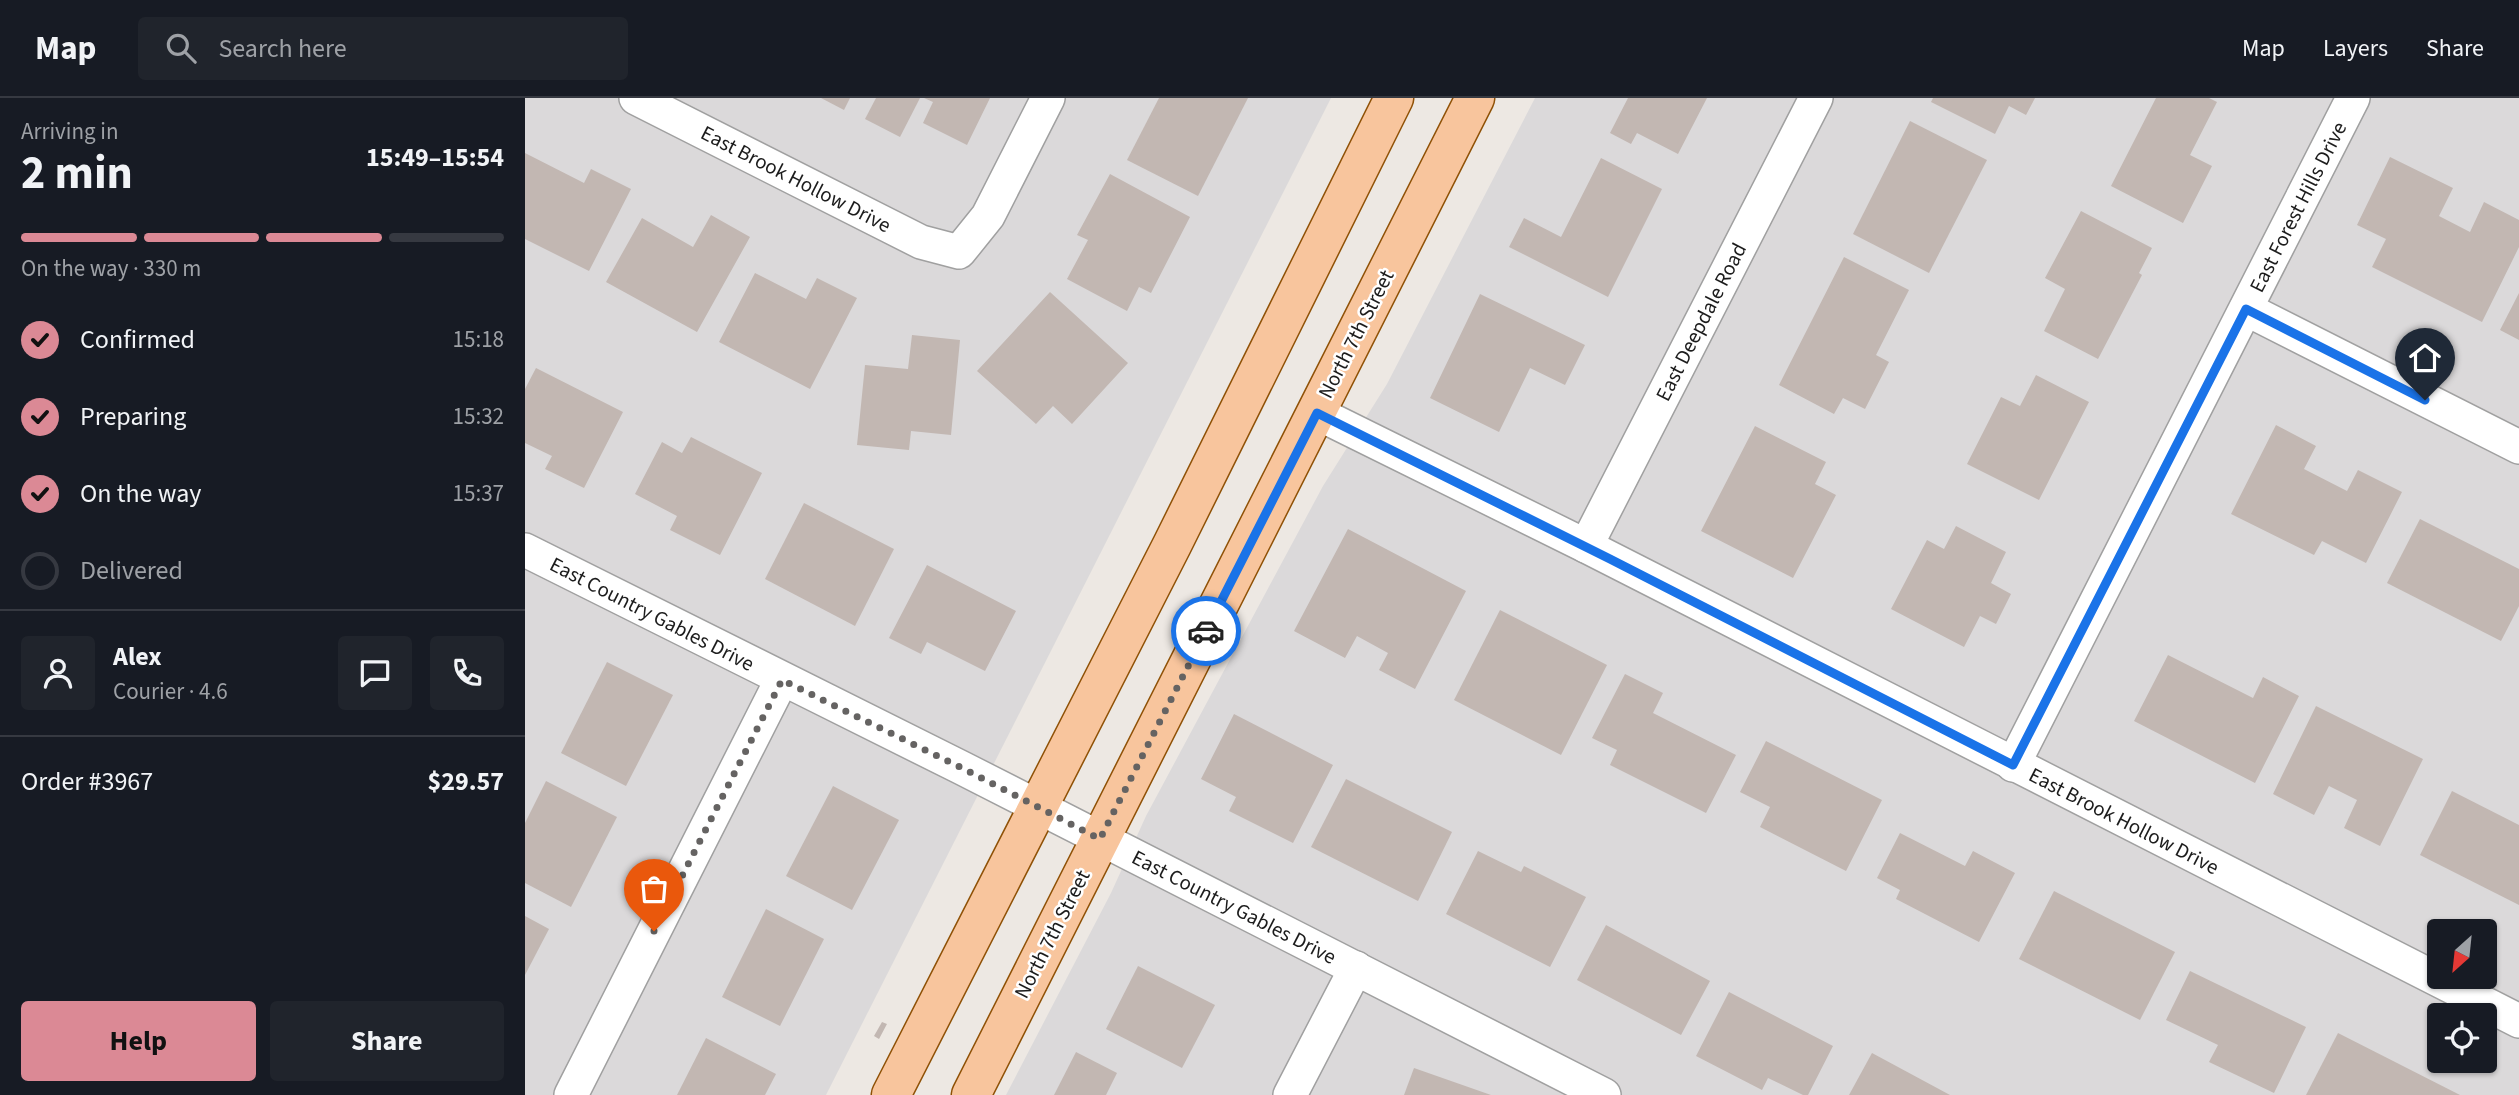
<!DOCTYPE html>
<meta charset="utf-8">
<style>
:root{--surface:#171b24;--page:#20242c;--text:#f1f3f6;--muted:#9ea1a6;--line:#363941;--accent:#db8995}
body{margin:0;font-family:"Source Sans 3",sans-serif;background:var(--page);color:var(--text);height:100vh;display:flex;flex-direction:column;font-size:26px;white-space:nowrap}
*{box-sizing:border-box;margin:0}
p{font-size:23px;color:var(--muted)}
.icon{flex:none;width:38px;height:38px;fill:none;stroke:currentColor;stroke-width:2;stroke-linecap:round;stroke-linejoin:round}
.map{position:relative;flex:1;overflow:hidden}
.details{display:flex;flex-direction:column;background:var(--surface);width:525px}
.details>*{flex:none}
.needle{width:46px;rotate:207deg}
.controls{position:absolute;left:1902px;top:821px;display:grid;gap:14px}
.controls a{display:grid;place-items:center;width:70px;height:70px;border-radius:7px;background:var(--surface);box-shadow:0 2px 5px #0004;font-size:35px}
.pin{position:absolute;display:grid;place-items:center;width:60px;height:60px;color:#fff;margin:-72px -30px;border-radius:50% 50% 50% 0;rotate:-45deg;box-shadow:0 0 7px #0007}
.pin .icon{rotate:45deg}
.courier{position:absolute;display:grid;place-items:center;width:70px;height:70px;margin:-35px;border:5px solid #1a73e8;border-radius:50%;background:#fff;color:#222;box-shadow:0 2px 9px #0007}
.headline em{font-style:normal;font-weight:700}
.headline div{display:flex;flex-direction:column-reverse}
.headline{display:flex;align-items:center;justify-content:space-between;height:119px;padding:0 21px}
h1{font-size:46px;font-weight:700;line-height:52px}
.bar{display:grid;grid-template-columns:repeat(4,1fr);gap:10px 7px;align-content:center;height:84px;padding:0 21px}
.bar i{height:9px;border-radius:5px;background:var(--line)}
.bar .on{background:var(--accent)}
.bar p{grid-column:span 4}
.line{display:flex;align-items:center;gap:18px;padding:0 21px;border-top:2px solid var(--line)}
.line div{flex:1}
.round{display:grid;place-items:center;flex:none;width:74px;height:74px;border-radius:7px;background:var(--page)}
ol{padding:0 21px;list-style:none}
li{display:flex;align-items:center;gap:21px;height:77px}
li p{margin-inline-start:auto}
li .icon{padding:7px;border-radius:50%;background:var(--accent);color:#111;stroke-width:4}
li:last-child{color:var(--muted)}
li i{width:38px;height:38px;border:4px solid var(--line);border-radius:50%}
.button{display:flex;gap:14px;margin-top:auto;padding:14px 21px}
.button a{flex:1;height:80px;border-radius:7px;background:var(--accent);color:#111;font-size:28px;font-weight:700;line-height:80px;text-align:center}
.button a+a{background:var(--page);color:var(--text)}
header{display:flex;align-items:center;gap:42px;box-sizing:border-box;height:98px;padding:0 35px;background:var(--surface);border-bottom:2px solid var(--line)}
header strong{font-size:33px}
nav{display:flex;gap:38px;margin-inline-start:auto;font-size:24px}
.search{width:490px;height:63px;background:var(--page);display:flex;align-items:center;gap:18px;box-sizing:border-box;padding:0 24px;border-radius:7px;color:var(--muted);font-size:26px}
main{display:flex;flex:1;min-height:0}
.map>svg:first-child{display:block}
.residential{fill:#dbd9da;fill-rule:evenodd}
.building{fill:#c2b7b2}
.lines{fill:none;stroke-linecap:round;stroke-linejoin:round}
.street-casing{stroke:#a0a0a0;stroke-width:36}
.primary-casing{stroke:#8f5106;stroke-width:41}
.street{stroke:#fff;stroke-width:33}
.primary{stroke:#f8c59d;stroke-width:38}
.done{stroke:#656362;stroke-width:7;stroke-dasharray:0 12.6}
.route{stroke:#1a73e8;stroke-width:9}
.labels{text-anchor:middle;stroke-width:5;stroke-linejoin:round;paint-order:stroke}
.street-label{font-size:21px;fill:#1c1c1c;stroke:#fff}
</style>
<header>
<strong>Map</strong>
<div class="search"><svg class="icon" aria-label="search" viewBox="0 0 24 24"><circle cx="10" cy="10" r="6"/><path d="M15 15l6 6"/></svg>Search here</div>
<nav><a>Map</a><a>Layers</a><a>Share</a></nav>
</header>
<main>
<section class="details">
<div class="headline"><div><h1>2 min</h1><p>Arriving in</p></div><em>15:49–15:54</em></div>
<div class="bar"><i class="on"></i><i class="on"></i><i class="on"></i><i></i><p>On the way · 330 m</p></div>
<ol>
<li><svg class="icon" aria-label="check" viewBox="0 0 24 24"><path d="M5 12l5 5 9-10"/></svg>Confirmed<p>15:18</p></li>
<li><svg class="icon" aria-label="check" viewBox="0 0 24 24"><path d="M5 12l5 5 9-10"/></svg>Preparing<p>15:32</p></li>
<li><svg class="icon" aria-label="check" viewBox="0 0 24 24"><path d="M5 12l5 5 9-10"/></svg>On the way<p>15:37</p></li>
<li><i></i>Delivered</li>
</ol>
<div class="line" style="height:126px"><a class="round"><svg class="icon" aria-label="person" viewBox="0 0 24 24"><circle cx="12" cy="8" r="4"/><path d="M4 21q1-7 8-7t8 7"/></svg></a><div><b>Alex</b><p>Courier · 4.6</p></div><a class="round"><svg class="icon" aria-label="chat" viewBox="0 0 24 24"><path d="M4 5h16v11H9l-5 4z"/></svg></a><a class="round"><svg class="icon" aria-label="phone" viewBox="0 0 24 24"><path d="M5 4h4l2 5-3 2q2 4 5 5l2-3 5 2v4C11 20 4 13 5 4z"/></svg></a></div>
<div class="line" style="height:91px"><div>Order #3967</div><b>$29.57</b></div>
<div class="button"><a>Help</a><a>Share</a></div>
</section>
<div class="map">
<svg width="1994" height="997" viewBox="0 0 1994 997">
<rect width="100%" height="100%" fill="#ede8e3"/>
<g class="residential">
<path d="M0,0H806L301,997H0Z"/>
<path d="M1010,0H1994V997H481L586,795L621,718L798,388L862,286ZM1914,833H1960V878H1914ZM1914,917H1960V962H1914Z"/>
</g>
<g class="building">
<path d="M296,0H325L319,12Z"/>
<path d="M351,0H395L375,39L340,21Z"/>
<path d="M399,0H465L442,47L398,25L408,4Z"/>
<path d="M634,0H723L673,98L602,62Z"/>
<path d="M1103,0H1182L1153,56L1112,35L1106,46L1085,35Z"/>
<path d="M1408,0H1510L1501,17L1484,8L1470,36L1406,4Z"/>
<path d="M1631,0H1684L1692,4L1665,57L1687,68L1658,125L1586,88Z"/>
<path d="M1385,23L1462,62L1404,175L1328,136Z"/>
<path d="M0,55L59,85L66,71L106,91L64,173L0,141Z"/>
<path d="M1865,59L1928,90L1914,118L1945,134L1959,104L1994,122V149L1957,224L1847,169L1861,141L1832,127Z"/>
<path d="M1076,60L1137,91L1083,199L984,149L999,120L1036,139Z"/>
<path d="M585,76L665,119L626,195L614,189L602,213L542,181L563,142L552,137Z"/>
<path d="M1556,113L1627,150L1614,175L1617,177L1573,261L1519,233L1540,191L1520,180Z"/>
<path d="M186,117L225,139L172,234L81,184L117,120L168,149Z"/>
<path d="M1319,159L1384,192L1351,257L1364,264L1340,311L1318,300L1309,316L1254,287Z"/>
<path d="M230,175L281,201L292,180L332,200L285,291L194,244Z"/>
<path d="M525,194L603,265L547,326L528,308L511,326L452,273Z"/>
<path d="M1994,195V242L1975,232Z"/>
<path d="M955,196L1060,247L1040,287L1005,270L974,334L905,300Z"/>
<path d="M387,237L435,242L426,337L386,333L384,352L332,347L340,267L383,271Z"/>
<path d="M11,270L98,314L59,390L20,371L27,358L0,345V291Z"/>
<path d="M1511,277L1564,304L1514,402L1442,366L1476,299L1495,308Z"/>
<path d="M1751,327L1791,348L1779,371L1822,393L1833,372L1877,394L1841,465L1797,443L1789,457L1706,416Z"/>
<path d="M1230,328L1301,364L1290,386L1311,397L1268,480L1176,433Z"/>
<path d="M166,339L237,375L195,457L145,432L152,418L110,396L137,344L157,355Z"/>
<path d="M279,405L369,451L330,528L240,481Z"/>
<path d="M1895,421L1994,471V508L1976,543L1862,485Z"/>
<path d="M1431,428L1481,454L1466,485L1486,496L1471,526L1455,518L1439,549L1366,511L1402,442L1419,451Z"/>
<path d="M823,431L941,493L890,591L854,572L863,555L832,538L820,560L769,533Z"/>
<path d="M402,467L491,513L460,573L402,544L396,556L364,540Z"/>
<path d="M975,512L1082,567L1036,657L929,602Z"/>
<path d="M1643,557L1728,600L1738,579L1774,598L1730,685L1609,623Z"/>
<path d="M82,564L148,597L101,688L36,655Z"/>
<path d="M1100,576L1138,595L1128,615L1211,657L1181,715L1085,667L1092,652L1067,640Z"/>
<path d="M1791,608L1898,661L1855,748L1819,730L1832,702L1804,688L1789,717L1748,696Z"/>
<path d="M709,616L808,667L768,745L704,713L711,699L676,681Z"/>
<path d="M1241,643L1357,702L1321,773L1235,729L1245,709L1215,694Z"/>
<path d="M821,681L927,734L893,803L786,749Z"/>
<path d="M21,683L92,719L46,809L0,785V725Z"/>
<path d="M308,688L374,722L327,812L261,778Z"/>
<path d="M1927,693L1994,727V807L1895,757Z"/>
<path d="M1375,735L1440,768L1448,753L1490,775L1454,844L1371,801L1375,792L1352,780Z"/>
<path d="M953,753L996,774L999,768L1061,799L1025,869L921,816Z"/>
<path d="M1529,793L1650,854L1615,922L1494,861Z"/>
<path d="M241,811L299,841L255,928L197,899Z"/>
<path d="M0,818L24,831L0,877Z"/>
<path d="M1081,827L1185,883L1156,937L1052,882Z"/>
<path d="M613,868L690,907L657,970L581,931Z"/>
<path d="M1665,873L1781,929L1749,995L1684,964L1693,947L1641,922Z"/>
<path d="M1204,894L1308,948L1283,997H1278L1243,980L1237,992L1171,958Z"/>
<path d="M357,924L362,926L354,941L349,938Z"/>
<path d="M1813,935L1935,997H1781Z"/>
<path d="M181,940L251,976L240,997H152Z"/>
<path d="M551,954L592,975L581,997H529Z"/>
<path d="M1347,955L1425,997H1324Z"/>
<path d="M889,970L966,997H879Z"/>
</g>
<g class="lines">
<g class="street-casing">
<g id="street">
<path d="M111,0L396,144L434,154L463,118L523,0"/>
<path d="M1721,211L1994,349"/>
<path d="M792,315L1061,448L1994,923"/>
<path d="M1061,448L1291,0"/>
<path d="M0,452L437,670L1079,997"/>
<path d="M1488,667L1828,0"/>
<path d="M46,997L257,581"/>
<path d="M765,997L831,870"/>
</g>
</g>
<g class="primary-casing">
<g id="primary">
<path d="M366,997L647,447L869,0"/>
<path d="M446,997L950,0"/>
</g>
</g>
<use href="#street" class="street"/>
<use href="#primary" class="primary"/>
</g>
<g class="lines">
<path class="done" d="M129,833L257,582L437,670L575,741L681,533"/>
<path class="route" d="M681,533L792,315L1085,461L1488,667L1721,211L1900,302"/>
</g>
<g class="labels">
<g class="street-label">
<text transform="translate(271 81) rotate(27)" y="7">East Brook Hollow Drive</text>
<text transform="translate(1773 109) rotate(-63)" y="7">East Forest Hills Drive</text>
<text transform="translate(1176 224) rotate(-63)" y="7">East Deepdale Road</text>
<text transform="translate(831 236) rotate(-63)" y="7">North 7th Street</text>
<text transform="translate(127 516) rotate(27)" y="7">East Country Gables Drive</text>
<text transform="translate(1599 723) rotate(27)" y="7">East Brook Hollow Drive</text>
<text transform="translate(709 809) rotate(27)" y="7">East Country Gables Drive</text>
<text transform="translate(527 836) rotate(-63)" y="7">North 7th Street</text>
</g>
</g>
</svg>
<div class="controls">
<a><svg class="needle" viewBox="-14 -14 28 28"><path d="M0-13l5 13h-10z" fill="#e53935"/><path d="M0 13l5-13h-10z" fill="#9ea1a6"/></svg></a>
<a><svg class="icon" aria-label="locate" viewBox="0 0 24 24"><circle cx="12" cy="12" r="6"/><path d="M12 2v4M12 18v4M2 12h4M18 12h4"/></svg></a>
</div>
<div class="pin" style="left:129px;top:833px;background:#ea580c"><svg class="icon" aria-label="bag" viewBox="0 0 24 24"><path d="M5 8h14l-1 12H6zM9 8a3 3 0 0 1 6 0"/></svg></div>
<div class="pin" style="left:1900px;top:302px;background:#1f2937"><svg class="icon" aria-label="home" viewBox="0 0 24 24"><path d="M3 11l9-7 9 7M6 9v11h12V9"/></svg></div>
<div class="courier" style="left:681px;top:533px"><svg class="icon" aria-label="car" viewBox="0 0 24 24"><path d="M5 17H2v-5l4-1 3-4h7l3 4 3 1v5h-3M9 17h6M6 11h13"/><circle cx="7" cy="17" r="2"/><circle cx="17" cy="17" r="2"/></svg></div>
</div>
</main>
